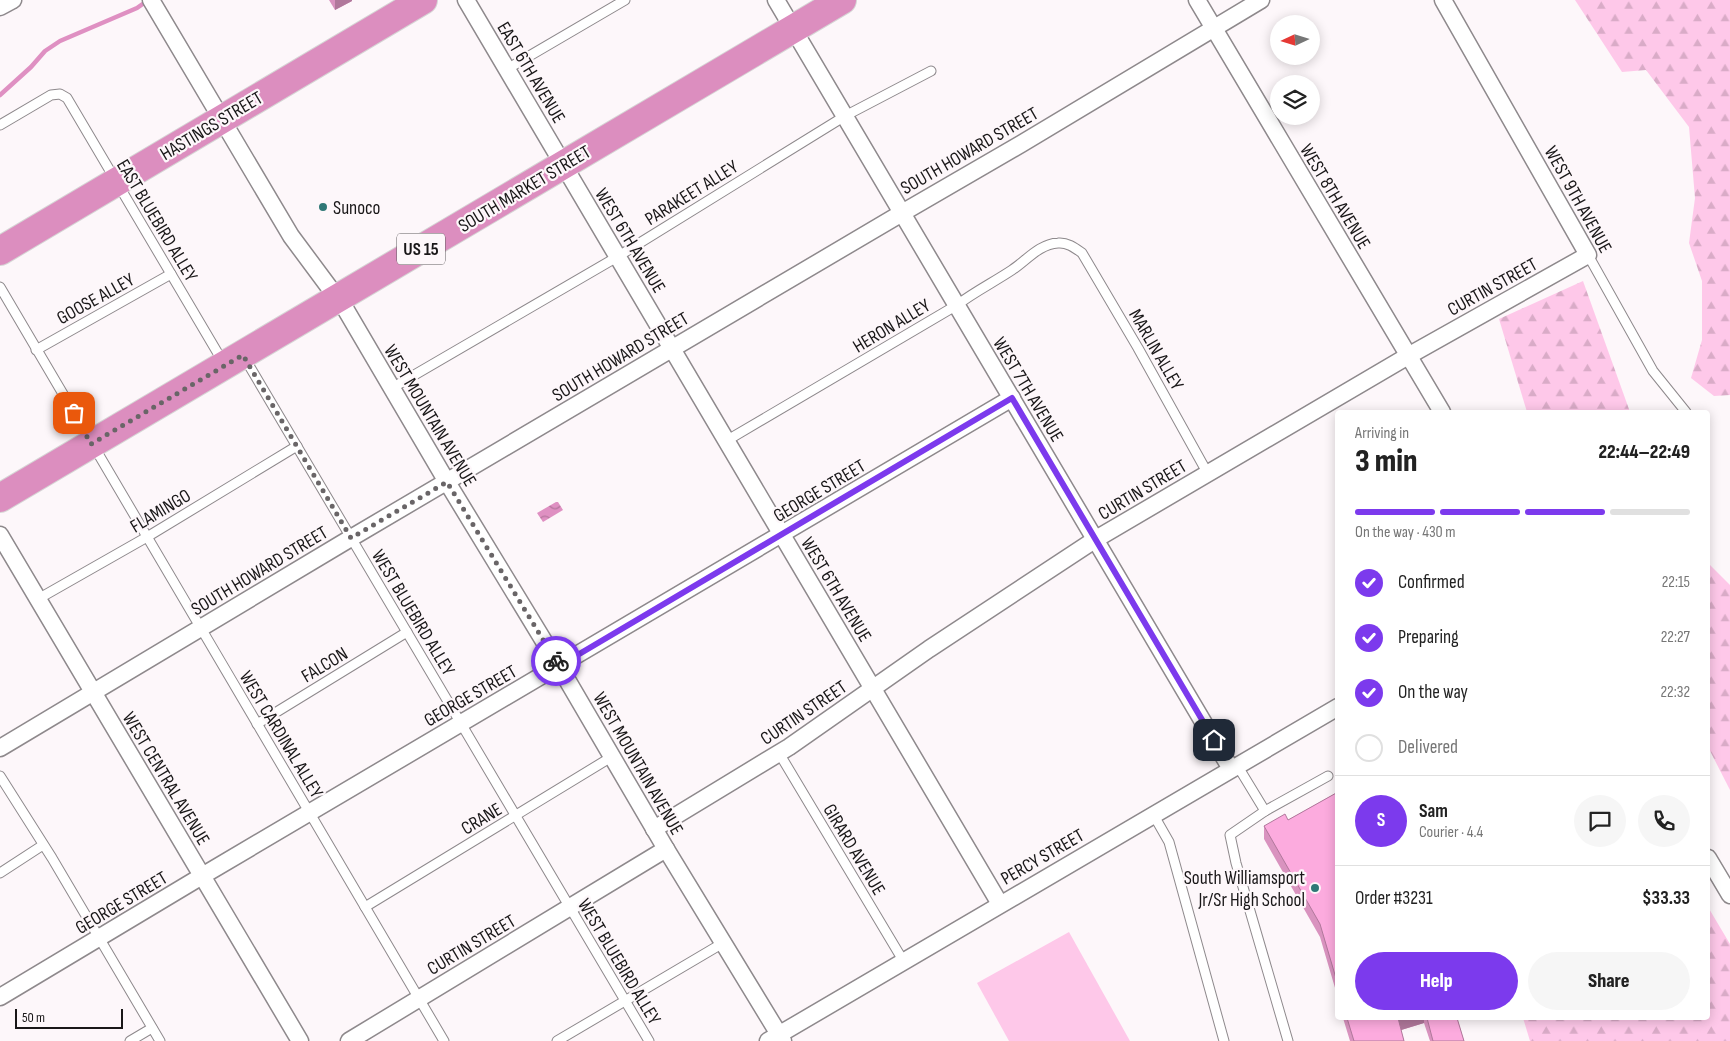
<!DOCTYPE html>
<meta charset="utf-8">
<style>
:root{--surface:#fff;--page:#f6f6f6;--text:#222;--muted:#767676;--line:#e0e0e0;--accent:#7c3aed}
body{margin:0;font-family:"Sofia Sans Condensed",sans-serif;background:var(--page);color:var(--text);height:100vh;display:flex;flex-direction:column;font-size:19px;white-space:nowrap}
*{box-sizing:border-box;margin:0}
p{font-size:16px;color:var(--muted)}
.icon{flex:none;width:28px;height:28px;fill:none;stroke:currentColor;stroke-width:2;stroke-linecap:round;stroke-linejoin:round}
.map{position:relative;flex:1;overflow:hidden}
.details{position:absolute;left:1335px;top:410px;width:375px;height:610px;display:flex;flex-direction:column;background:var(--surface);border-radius:5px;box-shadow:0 2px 12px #0003}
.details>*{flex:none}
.needle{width:32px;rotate:266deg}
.controls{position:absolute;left:1270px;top:15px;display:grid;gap:10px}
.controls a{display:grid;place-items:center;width:50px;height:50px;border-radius:50%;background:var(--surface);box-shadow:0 2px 12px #0003;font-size:25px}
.scale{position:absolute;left:15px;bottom:12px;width:108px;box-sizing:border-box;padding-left:5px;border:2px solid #191718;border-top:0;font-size:14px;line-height:18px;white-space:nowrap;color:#191718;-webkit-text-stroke:4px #fdf7fa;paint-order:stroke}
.pin{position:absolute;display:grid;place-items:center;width:42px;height:42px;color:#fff;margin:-21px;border-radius:10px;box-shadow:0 2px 8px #0006}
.courier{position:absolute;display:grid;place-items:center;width:50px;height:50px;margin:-25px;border:4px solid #7c3aed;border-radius:50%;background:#fff;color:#222;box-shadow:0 1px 6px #0007}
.head em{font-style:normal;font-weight:800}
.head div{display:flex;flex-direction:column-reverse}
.head{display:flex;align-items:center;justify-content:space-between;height:85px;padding:0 20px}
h1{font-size:32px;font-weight:800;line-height:38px}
.bar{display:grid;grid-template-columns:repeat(4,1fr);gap:8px 5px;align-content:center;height:60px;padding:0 20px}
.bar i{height:6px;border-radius:4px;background:var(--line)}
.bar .on{background:var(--accent)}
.bar p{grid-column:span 4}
.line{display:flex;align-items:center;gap:12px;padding:0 20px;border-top:1px solid var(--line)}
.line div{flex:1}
.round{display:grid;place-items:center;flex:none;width:52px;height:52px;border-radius:26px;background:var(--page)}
ol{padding:0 20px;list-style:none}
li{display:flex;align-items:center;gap:15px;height:55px}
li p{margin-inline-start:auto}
li .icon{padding:5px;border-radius:50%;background:var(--accent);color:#fff;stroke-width:4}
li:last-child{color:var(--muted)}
li i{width:28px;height:28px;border:2px solid var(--line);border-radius:50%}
.primary-button{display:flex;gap:10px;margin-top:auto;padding:10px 20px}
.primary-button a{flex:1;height:58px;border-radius:30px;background:var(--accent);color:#fff;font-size:20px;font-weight:800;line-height:58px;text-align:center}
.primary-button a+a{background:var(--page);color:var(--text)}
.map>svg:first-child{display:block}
.forest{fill:url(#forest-firs)}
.pitch{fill:#fec8e9}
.water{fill:url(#water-waves)}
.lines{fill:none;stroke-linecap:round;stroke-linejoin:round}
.stream{stroke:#df90c2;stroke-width:4.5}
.lane-casing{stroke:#8e898c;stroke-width:11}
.street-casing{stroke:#8e898c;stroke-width:19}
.highway-casing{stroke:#d6d5d5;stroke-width:30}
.lane{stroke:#fff;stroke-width:9}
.street{stroke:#fff;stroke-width:16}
.highway{stroke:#dc8ebf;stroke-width:28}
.wall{fill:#d993bf}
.shaded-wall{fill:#b0789b}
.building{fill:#fcabde;stroke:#b0789b}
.done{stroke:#696567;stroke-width:5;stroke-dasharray:0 9}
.route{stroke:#7c3aed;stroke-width:6}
.poi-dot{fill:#2f7876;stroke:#fdf7fa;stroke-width:2}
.labels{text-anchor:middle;stroke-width:4.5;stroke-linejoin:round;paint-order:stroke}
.shield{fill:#fdf7fa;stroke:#5d5a5c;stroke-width:1}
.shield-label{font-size:18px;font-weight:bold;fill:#191718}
.street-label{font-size:19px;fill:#191718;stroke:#fdf7fa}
.poi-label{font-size:19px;fill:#191718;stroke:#fdf7fa;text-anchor:start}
</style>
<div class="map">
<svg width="1730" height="1041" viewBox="0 0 1730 1041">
<defs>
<pattern id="forest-firs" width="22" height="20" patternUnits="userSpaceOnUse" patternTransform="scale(1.25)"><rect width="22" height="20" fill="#fec8e9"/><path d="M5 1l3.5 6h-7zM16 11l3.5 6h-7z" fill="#d9abc7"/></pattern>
<pattern id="water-waves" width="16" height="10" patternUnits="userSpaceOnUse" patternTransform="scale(1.25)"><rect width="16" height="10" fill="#df90c2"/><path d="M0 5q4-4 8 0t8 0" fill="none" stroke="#b4759d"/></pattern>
</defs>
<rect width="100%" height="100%" fill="#fdf7fa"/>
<g class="forest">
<path d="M1575,0H1730V395L1714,396L1691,378L1702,340V281L1689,243L1695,198L1689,127L1646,70L1622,72Z"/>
<path d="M1583,281L1630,412H1527L1499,319Z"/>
<path d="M1708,563L1730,585V790L1708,747Z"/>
<path d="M1708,907L1730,944V1041H1530L1523,1018H1708Z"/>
</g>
<path class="pitch" d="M1069,932L1130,1041H1009L977,983Z"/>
<path class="water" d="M556,502H558L563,510L543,522L537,513Z"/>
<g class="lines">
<path class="stream" d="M0,95L31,67L45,51L60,41L137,8L147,1"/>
<g class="lane-casing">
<g id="lane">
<path d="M507,69L625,0"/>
<path d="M0,125L51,95L60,94L67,98L223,362"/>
<path d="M1588,255L1653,371L1686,412"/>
<path d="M0,287L444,1041"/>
<path d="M36,350L171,274"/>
<path d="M244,357L649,1041"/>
<path d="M392,388L617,257L845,116L931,71"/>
<path d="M726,441L957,305C974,292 994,282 1012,270C1026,261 1039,244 1058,243C1067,242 1075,248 1082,253L1138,348L1208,474"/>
<path d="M38,599L147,537L297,446"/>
<path d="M257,724L407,632"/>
<path d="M779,753L904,962"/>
<path d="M1237,765L1265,811L1230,835L1236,863L1288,1041"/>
<path d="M0,776L52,858L160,1041"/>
<path d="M1265,811L1328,776"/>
<path d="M1153,814L1169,842L1224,1041"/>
<path d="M0,873L43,845"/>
<path d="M365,907L613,756"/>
<path d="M130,1041L152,1028"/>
<path d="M557,1041L723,943"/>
</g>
</g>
<g class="street-casing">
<g id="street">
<path d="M151,0L291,236L346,310L447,482L559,666L666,849L783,1041"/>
<path d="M466,0L1000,904"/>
<path d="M776,0L1231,769"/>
<path d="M1197,0L1442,412"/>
<path d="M0,7L13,0"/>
<path d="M0,535L300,1041"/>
<path d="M0,748L351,538L902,213L1021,144L1261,0"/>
<path d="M654,829L789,747L929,649L1096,539L1408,356L1588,255L1443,0"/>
<path d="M1708,858L1730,895"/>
<path d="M0,997L202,876L1012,398"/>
<path d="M349,1041L666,849"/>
<path d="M768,1041L1338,707"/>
</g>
</g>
<g class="highway-casing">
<g id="highway">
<path d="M0,251L423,0"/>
<path d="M0,498L842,0"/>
</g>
</g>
<use href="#lane" class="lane"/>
<use href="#street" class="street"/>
<use href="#highway" class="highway"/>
</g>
<g class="wall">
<path d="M329,0H352V1L335,10Z"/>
<path d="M1338,780V998L1320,937L1264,839V826L1288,820L1336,793V781Z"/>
<path d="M1343,1018H1457L1464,1041H1430L1424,1023L1401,1030L1404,1041H1350Z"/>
</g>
<g class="shaded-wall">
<path d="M335,0H352V1L335,10Z"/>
<path d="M1398,1018H1424V1023L1398,1031Z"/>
</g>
<g class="building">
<path d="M1338,792V985L1320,924L1264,826L1285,814L1288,820Z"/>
<path d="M1347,1018H1401H1398L1404,1041H1354Z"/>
<path d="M1427,1018H1457L1464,1041H1433Z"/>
</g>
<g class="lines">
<path class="done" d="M74,413L91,444L243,355L351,538L447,482L556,661"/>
<path class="route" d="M556,661L559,666L1012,398L1214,740"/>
</g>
<g class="poi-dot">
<circle cx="323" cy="207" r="5"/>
<circle cx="1315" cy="888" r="5"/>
</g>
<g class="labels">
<rect class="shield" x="397" y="233.5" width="48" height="31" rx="4"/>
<g class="shield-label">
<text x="421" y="255">US 15</text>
</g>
<g class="street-label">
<text transform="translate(532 72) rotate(59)" y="7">EAST 6TH AVENUE</text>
<text transform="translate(211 125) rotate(-31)" y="7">HASTINGS STREET</text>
<text transform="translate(969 150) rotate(-30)" y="7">SOUTH HOWARD STREET</text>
<text transform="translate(524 188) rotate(-31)" y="7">SOUTH MARKET STREET</text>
<text transform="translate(691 192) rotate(-32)" y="7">PARAKEET ALLEY</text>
<text transform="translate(1336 196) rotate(59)" y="7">WEST 8TH AVENUE</text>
<text transform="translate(1579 199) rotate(61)" y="7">WEST 9TH AVENUE</text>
<text transform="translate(158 220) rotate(59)" y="7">EAST BLUEBIRD ALLEY</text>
<text transform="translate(631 240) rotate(59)" y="7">WEST 6TH AVENUE</text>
<text transform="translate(1492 286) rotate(-29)" y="7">CURTIN STREET</text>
<text transform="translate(95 298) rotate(-29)" y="7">GOOSE ALLEY</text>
<text transform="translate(891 325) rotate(-31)" y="7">HERON ALLEY</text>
<text transform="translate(1157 349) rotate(60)" y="7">MARLIN ALLEY</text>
<text transform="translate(620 356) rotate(-31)" y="7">SOUTH HOWARD STREET</text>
<text transform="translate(1029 389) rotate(59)" y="7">WEST 7TH AVENUE</text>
<text transform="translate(431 415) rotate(59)" y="7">WEST MOUNTAIN AVENUE</text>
<text transform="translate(1142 489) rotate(-31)" y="7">CURTIN STREET</text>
<text transform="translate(819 490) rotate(-31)" y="7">GEORGE STREET</text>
<text transform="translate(160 510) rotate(-31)" y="7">FLAMINGO</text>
<text transform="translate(259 570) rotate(-31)" y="7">SOUTH HOWARD STREET</text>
<text transform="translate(837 589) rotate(59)" y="7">WEST 6TH AVENUE</text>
<text transform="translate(414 612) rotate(59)" y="7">WEST BLUEBIRD ALLEY</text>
<text transform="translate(324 664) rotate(-31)" y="7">FALCON</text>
<text transform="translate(470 695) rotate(-30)" y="7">GEORGE STREET</text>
<text transform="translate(803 712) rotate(-34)" y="7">CURTIN STREET</text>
<text transform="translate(282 734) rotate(59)" y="7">WEST CARDINAL ALLEY</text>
<text transform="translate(639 763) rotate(60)" y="7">WEST MOUNTAIN AVENUE</text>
<text transform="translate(167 778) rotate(59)" y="7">WEST CENTRAL AVENUE</text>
<text transform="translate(481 818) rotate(-31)" y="7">CRANE</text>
<text transform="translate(855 849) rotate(59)" y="7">GIRARD AVENUE</text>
<text transform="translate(1042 856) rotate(-30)" y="7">PERCY STREET</text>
<text transform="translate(121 902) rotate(-31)" y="7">GEORGE STREET</text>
<text transform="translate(471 944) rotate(-31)" y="7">CURTIN STREET</text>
<text transform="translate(620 961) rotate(59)" y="7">WEST BLUEBIRD ALLEY</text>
</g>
<g class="poi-label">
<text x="333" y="214">Sunoco</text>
<text x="1305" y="884" text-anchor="end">South Williamsport<tspan x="1305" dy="22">Jr/Sr High School</tspan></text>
</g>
</g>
</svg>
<div class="controls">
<a><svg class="needle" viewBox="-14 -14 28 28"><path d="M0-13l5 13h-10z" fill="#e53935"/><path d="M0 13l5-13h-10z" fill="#767676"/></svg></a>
<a><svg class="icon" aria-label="layers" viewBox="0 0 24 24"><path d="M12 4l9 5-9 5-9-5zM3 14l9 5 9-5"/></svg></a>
</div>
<div class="scale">50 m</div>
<div class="pin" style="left:74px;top:413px;background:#ea580c"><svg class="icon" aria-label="bag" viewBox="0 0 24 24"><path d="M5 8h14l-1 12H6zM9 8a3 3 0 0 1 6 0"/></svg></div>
<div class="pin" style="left:1214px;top:740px;background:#1f2937"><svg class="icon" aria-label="home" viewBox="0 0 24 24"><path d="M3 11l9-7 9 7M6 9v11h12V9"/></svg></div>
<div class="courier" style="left:556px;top:661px"><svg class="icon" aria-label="bike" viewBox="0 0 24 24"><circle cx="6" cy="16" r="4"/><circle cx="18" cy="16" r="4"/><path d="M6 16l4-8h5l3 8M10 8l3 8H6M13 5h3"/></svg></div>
<section class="details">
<div class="head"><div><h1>3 min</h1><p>Arriving in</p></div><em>22:44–22:49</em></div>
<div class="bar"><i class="on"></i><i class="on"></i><i class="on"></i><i></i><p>On the way · 430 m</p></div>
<ol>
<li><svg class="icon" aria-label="check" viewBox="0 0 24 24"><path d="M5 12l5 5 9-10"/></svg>Confirmed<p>22:15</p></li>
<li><svg class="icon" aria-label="check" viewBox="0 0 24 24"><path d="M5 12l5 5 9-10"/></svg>Preparing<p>22:27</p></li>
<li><svg class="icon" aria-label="check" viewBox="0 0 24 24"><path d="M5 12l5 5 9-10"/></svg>On the way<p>22:32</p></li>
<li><i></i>Delivered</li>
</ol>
<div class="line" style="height:90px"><b class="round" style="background:var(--accent);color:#fff">S</b><div><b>Sam</b><p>Courier · 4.4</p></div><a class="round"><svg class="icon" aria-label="chat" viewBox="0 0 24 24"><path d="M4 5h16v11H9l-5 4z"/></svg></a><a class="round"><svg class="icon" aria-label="phone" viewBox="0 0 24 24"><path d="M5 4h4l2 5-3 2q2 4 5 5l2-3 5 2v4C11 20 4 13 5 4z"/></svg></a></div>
<div class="line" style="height:65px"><div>Order #3231</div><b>$33.33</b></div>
<div class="primary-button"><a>Help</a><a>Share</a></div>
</section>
</div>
